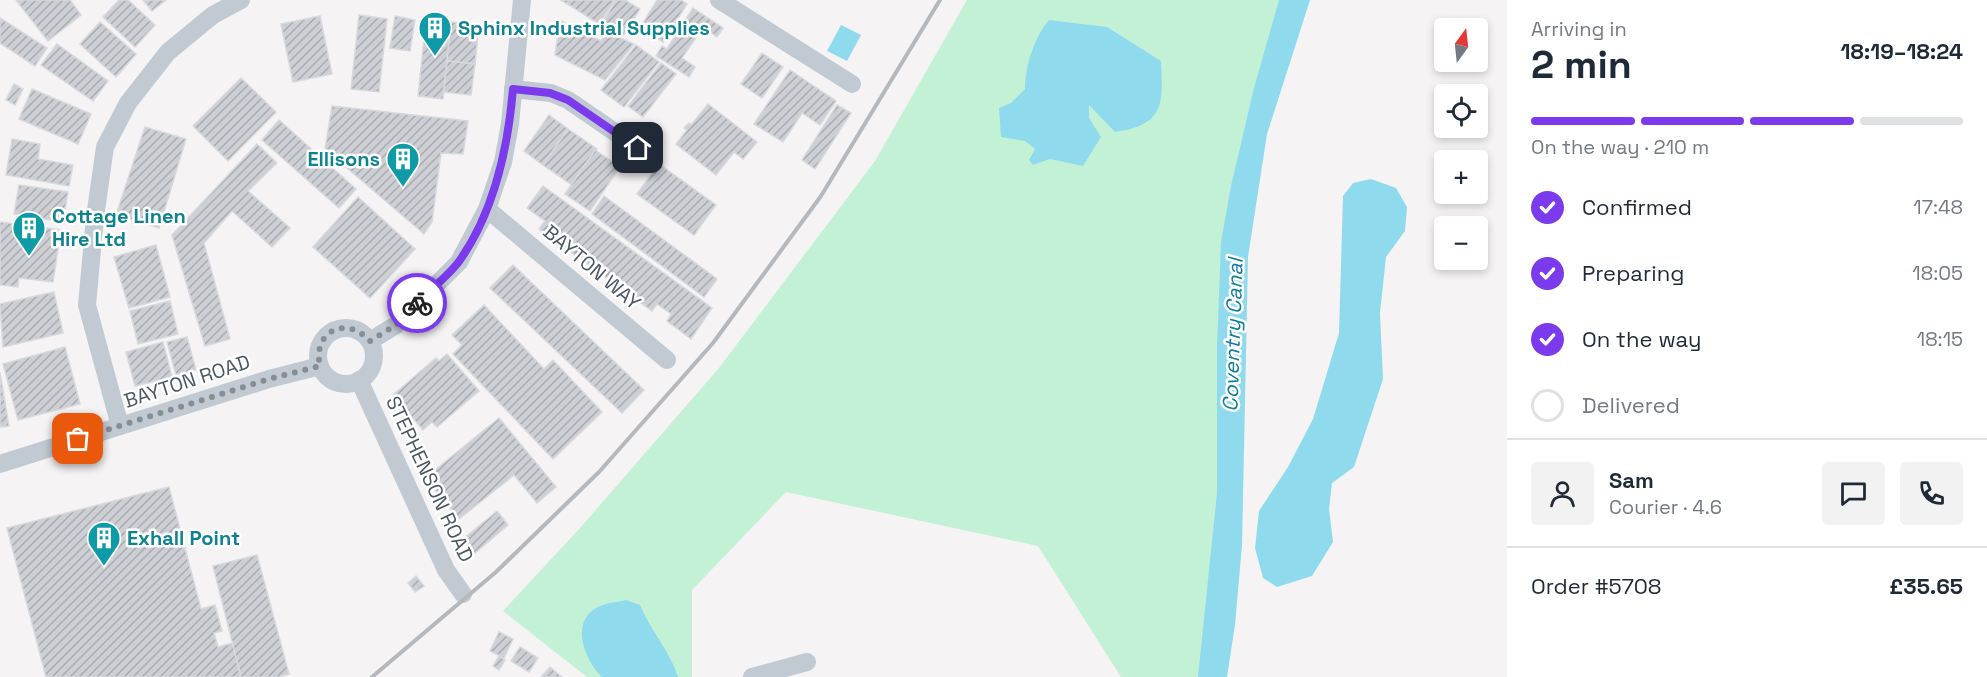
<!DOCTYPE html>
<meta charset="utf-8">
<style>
:root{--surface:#fff;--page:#f2f2f3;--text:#1f2937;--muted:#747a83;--line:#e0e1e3;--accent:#7c3aed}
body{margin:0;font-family:"Space Grotesk",sans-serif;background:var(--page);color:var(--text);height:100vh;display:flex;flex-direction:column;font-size:22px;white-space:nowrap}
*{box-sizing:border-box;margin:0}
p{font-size:20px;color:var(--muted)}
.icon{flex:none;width:33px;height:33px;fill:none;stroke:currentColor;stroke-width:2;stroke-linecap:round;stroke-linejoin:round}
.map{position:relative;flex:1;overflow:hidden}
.details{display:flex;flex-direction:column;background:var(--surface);width:480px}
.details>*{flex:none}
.needle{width:39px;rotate:15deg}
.tools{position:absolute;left:1434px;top:18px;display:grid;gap:12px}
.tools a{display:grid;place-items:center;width:54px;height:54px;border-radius:6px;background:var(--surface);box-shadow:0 3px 9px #0003;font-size:30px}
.pin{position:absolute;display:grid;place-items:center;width:51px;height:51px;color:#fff;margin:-26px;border-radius:12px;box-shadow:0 3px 9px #0006}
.courier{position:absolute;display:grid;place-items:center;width:60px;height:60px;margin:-30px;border:4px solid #7c3aed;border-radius:50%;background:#fff;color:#222;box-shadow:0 2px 8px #0007}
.headline em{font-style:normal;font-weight:700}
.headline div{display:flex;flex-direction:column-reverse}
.headline{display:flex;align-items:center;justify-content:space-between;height:102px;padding:0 24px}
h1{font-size:39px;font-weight:700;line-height:45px}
.bar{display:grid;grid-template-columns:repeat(4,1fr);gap:9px 6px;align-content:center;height:72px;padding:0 24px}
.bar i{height:8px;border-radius:4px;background:var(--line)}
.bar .selected{background:var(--accent)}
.bar p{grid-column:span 4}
.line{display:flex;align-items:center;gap:15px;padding:0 24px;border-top:2px solid var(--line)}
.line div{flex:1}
.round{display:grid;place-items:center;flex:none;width:63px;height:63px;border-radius:6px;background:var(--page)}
ol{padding:0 24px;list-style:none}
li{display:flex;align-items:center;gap:18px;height:66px}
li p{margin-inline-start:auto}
li .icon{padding:6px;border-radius:50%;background:var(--accent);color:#fff;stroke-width:4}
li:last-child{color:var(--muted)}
li i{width:33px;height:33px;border:3px solid var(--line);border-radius:50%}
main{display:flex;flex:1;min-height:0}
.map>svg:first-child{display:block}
.green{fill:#c3f1d5}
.water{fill:#90daee}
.building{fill:url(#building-hatch);stroke:#d7d9de;stroke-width:1.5}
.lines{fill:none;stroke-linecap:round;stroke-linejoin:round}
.minor{stroke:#c1cad2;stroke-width:18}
.rail{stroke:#b5b8bd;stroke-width:4}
.done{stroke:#868d94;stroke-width:6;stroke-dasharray:0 10.8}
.route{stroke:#7c3aed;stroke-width:8}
.labels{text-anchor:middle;stroke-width:5;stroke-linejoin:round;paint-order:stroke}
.culture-label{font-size:20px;font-weight:bold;fill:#0d838f;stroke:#fff;text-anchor:start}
.street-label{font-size:20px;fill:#4a5661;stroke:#fff}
.water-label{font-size:21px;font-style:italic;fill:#0c7c9b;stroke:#fff}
</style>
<main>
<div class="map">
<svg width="1507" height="677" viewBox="0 0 1507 677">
<defs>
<pattern id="building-hatch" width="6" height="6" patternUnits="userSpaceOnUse" patternTransform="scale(1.5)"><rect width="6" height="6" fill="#cdcfd5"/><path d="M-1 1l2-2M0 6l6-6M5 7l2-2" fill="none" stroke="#a8abb0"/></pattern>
</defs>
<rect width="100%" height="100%" fill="#f5f3f3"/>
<path class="green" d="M967,0H1295L1259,119L1212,677H1121L1038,546L786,492L692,590V677H587L503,611L580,528L719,368L875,161Z"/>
<g class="water">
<path d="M1279,0H1310L1267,134L1248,257L1242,545L1235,625L1227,677H1198L1217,493V348L1221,242L1231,186L1254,88Z"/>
<path d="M1049,20L1107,27L1161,61C1163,104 1165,125 1115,132L1089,105V118L1101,137L1083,166L1050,159L1033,165L1029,160L1035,149L1025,141L1001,137L999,108L1011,103L1025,89C1025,66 1035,36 1049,20Z"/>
<path d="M841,25L861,35L847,61L827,51Z"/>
<path d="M1371,179L1396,188L1407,207L1405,231L1386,257L1380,313L1383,379L1354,467L1332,483L1329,509L1333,542L1312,576L1277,587L1263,578L1255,548L1259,511L1288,467L1313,419L1339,333L1343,196L1353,183Z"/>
<path d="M626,600L640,605C651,631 671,653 678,677H602C585,660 569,622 598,607C606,603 617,602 626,600Z"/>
</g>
<g class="building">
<path d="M16,0H70L81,15L48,41Z"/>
<path d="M119,0H128L155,25L135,47L103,17Z"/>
<path d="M143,0H166L152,11Z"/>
<path d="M561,0H615L599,24Z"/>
<path d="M616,0H625L640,9L623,36L602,23Z"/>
<path d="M657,0H681L687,4L663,42L640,28Z"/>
<path d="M693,8L723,28L717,37L703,27L682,58L695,67L689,77L656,56L662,46L667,49Z"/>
<path d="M359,15L387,19L379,92L351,89Z"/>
<path d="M320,16L332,74L293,82L281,24Z"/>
<path d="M395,16L415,20L410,51L390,48Z"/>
<path d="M0,18L47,48L35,66L0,43Z"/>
<path d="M426,20L451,22L443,99L418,96Z"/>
<path d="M560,20L601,41L607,32L634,44L605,80L555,55Z"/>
<path d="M100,22L136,54L116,77L80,44Z"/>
<path d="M451,22L479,25L475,64L447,61Z"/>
<path d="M57,44L108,81L93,101L41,65Z"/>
<path d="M636,45L659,62L624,107L601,90Z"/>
<path d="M762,53L783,67L762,98L741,84Z"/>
<path d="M447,61L475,64L471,95L444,92Z"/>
<path d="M661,63L676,74L643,117L628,106Z"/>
<path d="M790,70L836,101L820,125L802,113L783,142L754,124Z"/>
<path d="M241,78L276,112L228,161L193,126Z"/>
<path d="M14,84L23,89L15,105L6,100Z"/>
<path d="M32,89L91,114L78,144L19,119Z"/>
<path d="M708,104L757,142L743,159L734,152L716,175L676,144L687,130L684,128L689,123L691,125Z"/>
<path d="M837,105L851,113L815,169L802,160Z"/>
<path d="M332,106L468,121L463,154L441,153L432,222L424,234L325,149Z"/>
<path d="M549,115L568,129L543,165L524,151Z"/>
<path d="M279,120L356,189L339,208L262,140Z"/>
<path d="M145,127L186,139L159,228L116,215Z"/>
<path d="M568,129L597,149L572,185L543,165Z"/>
<path d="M12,139L40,144L38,159L73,165L69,186L6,175Z"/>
<path d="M257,144L277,163L248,191L290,228L272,247L232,211L204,243L230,339L205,346L172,235Z"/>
<path d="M595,150L620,167L590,211L565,194Z"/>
<path d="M659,164L716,205L694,235L637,194Z"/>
<path d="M19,185L68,192L63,222L14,214Z"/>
<path d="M543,186L712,308L691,339L667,321L671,314L657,304L652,311L539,229L545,221L527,208Z"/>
<path d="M604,196L717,279L704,297L592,214Z"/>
<path d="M358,197L415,249L370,298L313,247Z"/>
<path d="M0,222L61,230L53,282L19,278L18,287L0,285Z"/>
<path d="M156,245L170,297L129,308L114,257Z"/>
<path d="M513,265L644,390L622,413L490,288Z"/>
<path d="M54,292L63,333L3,347L0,304Z"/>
<path d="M170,301L178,334L138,344L130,311Z"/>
<path d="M484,305L544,369L553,360L602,412L553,459L453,354L462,345L452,335Z"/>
<path d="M187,337L196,370L176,375L167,342Z"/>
<path d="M163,342L172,377L135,386L126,352Z"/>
<path d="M65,347L80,404L18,420L3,364Z"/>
<path d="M447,354L479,391L437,427L432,422L423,430L393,395L436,358L439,361Z"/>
<path d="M0,372L9,426L0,427Z"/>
<path d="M499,418L556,487L537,503L514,475L459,519L425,478Z"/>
<path d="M169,487L201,609L215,605L222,631L214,633L218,647L233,643L241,677H46L7,528Z"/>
<path d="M497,511L508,525L474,554L462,540Z"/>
<path d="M257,555L289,674L279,677H241L213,566Z"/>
<path d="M416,576L424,586L415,592L408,583Z"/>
<path d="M499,632L513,639L504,658L490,651Z"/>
<path d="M520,647L538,658L529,672L511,661Z"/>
<path d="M499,656L505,660L499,670L493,666Z"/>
<path d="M550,667L562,677H541Z"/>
</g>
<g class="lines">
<g class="minor">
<path d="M719,0L852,84"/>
<path d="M513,89L551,93L568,100L638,148"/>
<path d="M487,209L667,360"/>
<circle cx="346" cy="356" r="28"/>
<path d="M370,341L396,325L459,262L487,209L503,162L510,124L522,0"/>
<path d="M359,380L446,570L463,594"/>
<path d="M120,426L87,305L95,217L105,147L128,103L168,52L213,15L241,0"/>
<path d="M0,464L269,379L320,366"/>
<path d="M752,677L807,662"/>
</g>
<path class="rail" d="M372,677L496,572L599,472L713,343L821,196L940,0"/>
</g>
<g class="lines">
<path class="done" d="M78,439L269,379L320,366C312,331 347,315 370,341L396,325L417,303"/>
<path class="route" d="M417,303C430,289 449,276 460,260C495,210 508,148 513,89L550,93L568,100L638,148"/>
</g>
<defs>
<g id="building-pin" transform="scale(1.725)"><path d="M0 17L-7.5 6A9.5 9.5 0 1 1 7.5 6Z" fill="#0f9aa8" stroke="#fff"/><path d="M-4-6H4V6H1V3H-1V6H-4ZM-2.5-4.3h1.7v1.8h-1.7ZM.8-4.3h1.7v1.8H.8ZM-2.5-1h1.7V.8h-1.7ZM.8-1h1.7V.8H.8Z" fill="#fff"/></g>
</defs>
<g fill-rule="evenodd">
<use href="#building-pin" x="435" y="28"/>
<use href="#building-pin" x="403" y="159"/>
<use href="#building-pin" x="29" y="228"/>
<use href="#building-pin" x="104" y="538"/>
</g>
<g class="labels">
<g class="culture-label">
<text x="458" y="35">Sphinx Industrial Supplies</text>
<text x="380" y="166" text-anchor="end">Ellisons</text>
<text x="52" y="223">Cottage Linen<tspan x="52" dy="23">Hire Ltd</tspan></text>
<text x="127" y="545">Exhall Point</text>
</g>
<g class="street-label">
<text transform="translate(592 267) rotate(40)" y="7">BAYTON WAY</text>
<text transform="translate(187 381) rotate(-18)" y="7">BAYTON ROAD</text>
<text transform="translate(430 479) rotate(65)" y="7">STEPHENSON ROAD</text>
</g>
<g class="water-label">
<text transform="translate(1233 335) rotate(-88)" y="7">Coventry Canal</text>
</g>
</g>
</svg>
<div class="tools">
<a><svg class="needle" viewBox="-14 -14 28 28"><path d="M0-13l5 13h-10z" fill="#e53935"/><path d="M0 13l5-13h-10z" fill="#747a83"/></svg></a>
<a><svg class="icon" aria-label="locate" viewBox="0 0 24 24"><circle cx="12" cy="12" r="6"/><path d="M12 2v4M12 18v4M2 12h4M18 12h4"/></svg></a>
<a>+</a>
<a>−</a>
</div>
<div class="pin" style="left:78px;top:439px;background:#ea580c"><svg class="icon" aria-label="bag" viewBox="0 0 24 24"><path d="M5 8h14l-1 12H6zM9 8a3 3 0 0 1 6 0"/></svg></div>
<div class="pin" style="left:638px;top:148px;background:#1f2937"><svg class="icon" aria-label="home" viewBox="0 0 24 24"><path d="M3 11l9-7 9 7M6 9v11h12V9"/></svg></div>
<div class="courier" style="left:417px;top:303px"><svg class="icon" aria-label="bike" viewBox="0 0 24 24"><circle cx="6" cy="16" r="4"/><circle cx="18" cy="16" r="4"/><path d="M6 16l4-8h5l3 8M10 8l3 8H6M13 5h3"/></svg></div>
</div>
<section class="details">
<div class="headline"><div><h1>2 min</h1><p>Arriving in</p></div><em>18:19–18:24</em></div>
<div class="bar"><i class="selected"></i><i class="selected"></i><i class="selected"></i><i></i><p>On the way · 210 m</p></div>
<ol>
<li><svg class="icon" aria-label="check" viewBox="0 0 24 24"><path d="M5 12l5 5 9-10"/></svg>Confirmed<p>17:48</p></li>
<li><svg class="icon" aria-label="check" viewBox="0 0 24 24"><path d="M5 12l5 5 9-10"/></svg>Preparing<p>18:05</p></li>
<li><svg class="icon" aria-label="check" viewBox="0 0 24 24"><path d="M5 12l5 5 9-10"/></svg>On the way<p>18:15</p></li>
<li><i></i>Delivered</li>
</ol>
<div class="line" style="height:108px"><a class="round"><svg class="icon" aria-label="person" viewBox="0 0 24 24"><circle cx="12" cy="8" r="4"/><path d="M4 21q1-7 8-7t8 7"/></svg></a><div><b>Sam</b><p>Courier · 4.6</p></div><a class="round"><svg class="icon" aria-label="chat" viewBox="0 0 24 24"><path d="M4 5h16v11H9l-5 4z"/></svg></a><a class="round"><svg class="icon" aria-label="phone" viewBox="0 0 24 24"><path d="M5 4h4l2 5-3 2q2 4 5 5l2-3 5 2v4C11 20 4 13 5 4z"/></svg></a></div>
<div class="line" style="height:78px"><div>Order #5708</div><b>£35.65</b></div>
</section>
</main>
